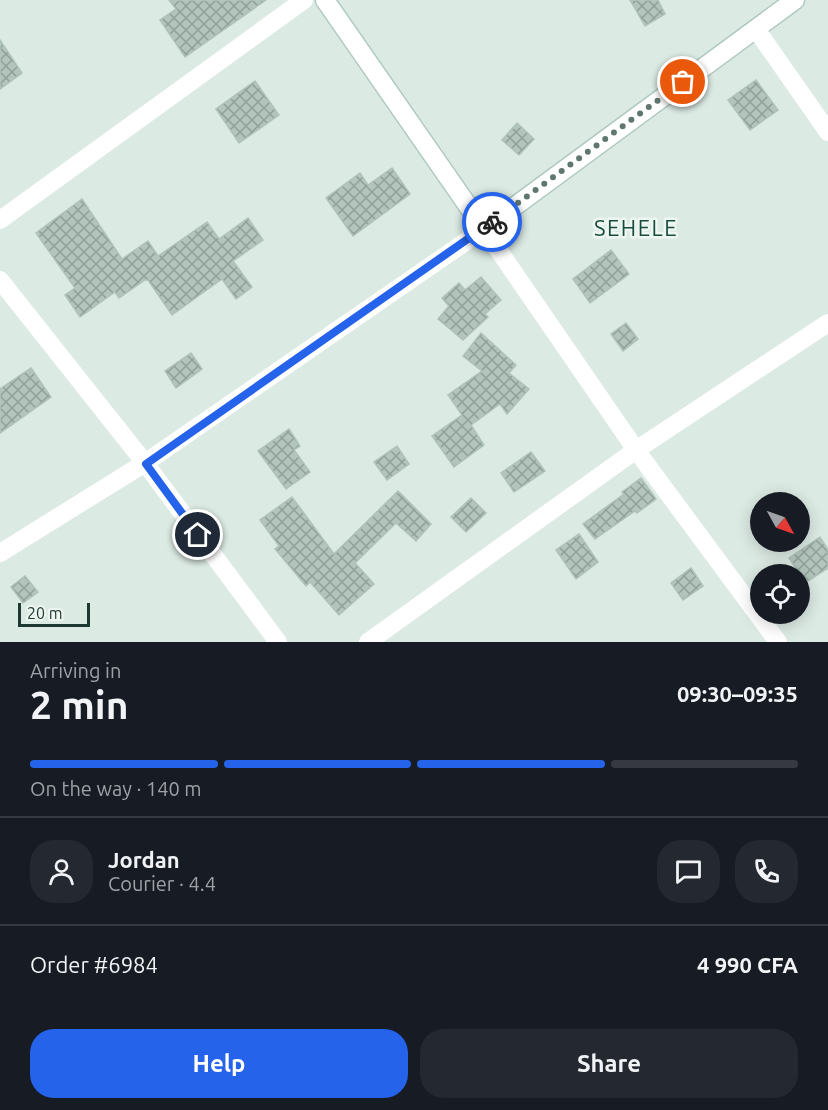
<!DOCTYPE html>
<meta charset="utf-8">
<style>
:root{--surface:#171b24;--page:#242831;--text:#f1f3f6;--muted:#9ea1a6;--line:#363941;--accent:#2563eb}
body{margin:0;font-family:Ubuntu,sans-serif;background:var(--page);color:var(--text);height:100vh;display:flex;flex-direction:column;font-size:22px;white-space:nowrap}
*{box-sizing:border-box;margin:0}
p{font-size:20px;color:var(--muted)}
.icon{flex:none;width:33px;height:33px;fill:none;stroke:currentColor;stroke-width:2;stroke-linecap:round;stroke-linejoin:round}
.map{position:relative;height:642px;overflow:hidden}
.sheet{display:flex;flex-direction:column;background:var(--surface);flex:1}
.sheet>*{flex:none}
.needle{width:39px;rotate:130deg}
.fabs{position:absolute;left:750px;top:492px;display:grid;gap:12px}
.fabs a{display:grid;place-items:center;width:60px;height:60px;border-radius:50%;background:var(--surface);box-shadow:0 3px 15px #0003;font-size:30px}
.scale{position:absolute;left:18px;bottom:15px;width:72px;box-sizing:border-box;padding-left:6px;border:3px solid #1e3932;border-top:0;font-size:16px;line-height:21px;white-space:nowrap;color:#1e3932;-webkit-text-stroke:4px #edf6f1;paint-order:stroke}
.pin{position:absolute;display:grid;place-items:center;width:51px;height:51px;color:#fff;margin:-26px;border:3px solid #fff;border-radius:50%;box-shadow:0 2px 6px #0007}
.courier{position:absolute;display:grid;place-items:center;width:60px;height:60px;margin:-30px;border:4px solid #2563eb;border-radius:50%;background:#fff;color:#222;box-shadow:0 2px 8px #0007}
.summary em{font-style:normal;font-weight:600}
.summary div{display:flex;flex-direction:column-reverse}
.summary{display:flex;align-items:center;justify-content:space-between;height:102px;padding:0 30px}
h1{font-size:39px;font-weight:600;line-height:45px}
.bar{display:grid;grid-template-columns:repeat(4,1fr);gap:9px 6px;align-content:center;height:72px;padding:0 30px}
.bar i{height:8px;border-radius:4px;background:var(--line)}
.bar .active{background:var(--accent)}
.bar p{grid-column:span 4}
.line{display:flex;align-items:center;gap:15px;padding:0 30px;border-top:2px solid var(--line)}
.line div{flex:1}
.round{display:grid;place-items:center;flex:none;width:63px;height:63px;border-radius:24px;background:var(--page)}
.action{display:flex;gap:12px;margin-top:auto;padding:12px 30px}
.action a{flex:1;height:69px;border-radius:24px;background:var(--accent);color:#fff;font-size:24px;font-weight:600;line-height:69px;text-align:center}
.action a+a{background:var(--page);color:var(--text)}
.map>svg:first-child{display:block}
.building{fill:url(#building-cross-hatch);stroke:#afc3bb;stroke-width:1.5}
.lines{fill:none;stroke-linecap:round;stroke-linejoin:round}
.secondary-casing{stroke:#afcac0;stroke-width:21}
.street{stroke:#fff;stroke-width:18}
.secondary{stroke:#fff;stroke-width:18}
.done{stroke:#607770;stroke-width:6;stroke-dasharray:0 10.8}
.route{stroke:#2563eb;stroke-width:8}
.labels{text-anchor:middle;stroke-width:5;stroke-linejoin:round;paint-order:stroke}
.quarter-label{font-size:22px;letter-spacing:1.5px;fill:#194c3f;stroke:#edf6f1}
</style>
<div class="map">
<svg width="828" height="642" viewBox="0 0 828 642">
<defs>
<pattern id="building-cross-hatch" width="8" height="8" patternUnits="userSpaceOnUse" patternTransform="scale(1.5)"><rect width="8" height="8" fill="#b2c4bc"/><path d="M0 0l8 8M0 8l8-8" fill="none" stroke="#90a099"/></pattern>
</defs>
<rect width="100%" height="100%" fill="#dceae4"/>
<g class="building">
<path d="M169,0H266L185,57L160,20L176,9Z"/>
<path d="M630,0H658L665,14L645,26Z"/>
<path d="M0,40L22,73L0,89Z"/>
<path d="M756,80L778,110L750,130L728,100Z"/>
<path d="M255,81L279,115L239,143L216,109Z"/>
<path d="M517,123L534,139L519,155L502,140Z"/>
<path d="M392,168L410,194L353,236L326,198L360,173L368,185Z"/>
<path d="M82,199L122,259L148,241L158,256L207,222L219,239L248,218L263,240L233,261L252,287L236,299L222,279L172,315L148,280H145L119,298L115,292L80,317L65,295L75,288L36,233Z"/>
<path d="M611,250L629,274L590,303L573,279Z"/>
<path d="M481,277L501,300L485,314L488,317L463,340L438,319L449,306L442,298L459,283L465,290Z"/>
<path d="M626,323L638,339L623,351L611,334Z"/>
<path d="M481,333L516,365L509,373L529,389L507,414L500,404L471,425L484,445L454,467L432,436L462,415L448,395L482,371L463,356Z"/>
<path d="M191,353L202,369L176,388L165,371Z"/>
<path d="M31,368L51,397L0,433V389Z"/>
<path d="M289,429L300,446L294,450L310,472L286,489L258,451Z"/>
<path d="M397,446L409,464L387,480L374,462Z"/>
<path d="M531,452L545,471L514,492L501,473Z"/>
<path d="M641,478L656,499L637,513L635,511L595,539L583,524L624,494L622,492Z"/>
<path d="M398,491L431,524L416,541L396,523L355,563L374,584L339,615L310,582L306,586L275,549L279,546L260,520L292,497L334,554Z"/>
<path d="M471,498L486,513L466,532L451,517Z"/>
<path d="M579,534L598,562L576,579L556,550Z"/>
<path d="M820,537L828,550V568L805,583L789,558Z"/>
<path d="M691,568L703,586L683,600L671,583Z"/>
<path d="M25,576L38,592L23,603L11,587Z"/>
</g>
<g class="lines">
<g class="secondary-casing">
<path id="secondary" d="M325,0L484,229L795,0"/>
</g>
<g class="street">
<path d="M756,29L828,132"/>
<path d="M0,220L304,0"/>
<path d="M0,280L145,463L278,642"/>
<path d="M0,553L145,463L484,229L636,450L778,642"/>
<path d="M368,642L636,450L828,323"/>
</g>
<use href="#secondary" class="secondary"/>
</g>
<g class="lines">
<path class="done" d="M492,222L683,82"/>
<path class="route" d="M198,535L146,464L492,222"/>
</g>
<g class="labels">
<g class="quarter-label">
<text x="636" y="236">SEHELE</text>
</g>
</g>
</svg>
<div class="fabs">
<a><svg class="needle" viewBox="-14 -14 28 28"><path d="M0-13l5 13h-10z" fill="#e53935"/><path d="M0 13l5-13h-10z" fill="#9ea1a6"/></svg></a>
<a><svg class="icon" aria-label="locate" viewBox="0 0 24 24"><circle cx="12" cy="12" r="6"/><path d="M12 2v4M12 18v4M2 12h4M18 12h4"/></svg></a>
</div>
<div class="scale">20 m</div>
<div class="pin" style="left:683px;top:82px;background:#ea580c"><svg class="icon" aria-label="bag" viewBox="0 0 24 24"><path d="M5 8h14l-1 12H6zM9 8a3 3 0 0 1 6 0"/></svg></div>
<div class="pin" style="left:198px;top:535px;background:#1f2937"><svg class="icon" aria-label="home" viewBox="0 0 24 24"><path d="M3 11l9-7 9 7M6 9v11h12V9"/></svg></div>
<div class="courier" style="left:492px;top:222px"><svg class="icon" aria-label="bike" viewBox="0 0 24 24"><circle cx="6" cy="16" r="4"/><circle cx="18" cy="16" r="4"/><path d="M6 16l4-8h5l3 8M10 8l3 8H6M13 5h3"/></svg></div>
</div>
<section class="sheet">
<div class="summary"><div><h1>2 min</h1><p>Arriving in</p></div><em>09:30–09:35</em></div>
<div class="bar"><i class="active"></i><i class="active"></i><i class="active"></i><i></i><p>On the way · 140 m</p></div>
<div class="line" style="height:108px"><a class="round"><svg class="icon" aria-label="person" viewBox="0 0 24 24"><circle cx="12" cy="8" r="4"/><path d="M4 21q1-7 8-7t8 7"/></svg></a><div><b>Jordan</b><p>Courier · 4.4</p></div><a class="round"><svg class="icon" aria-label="chat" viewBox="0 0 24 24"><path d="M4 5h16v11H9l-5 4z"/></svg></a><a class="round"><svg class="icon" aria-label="phone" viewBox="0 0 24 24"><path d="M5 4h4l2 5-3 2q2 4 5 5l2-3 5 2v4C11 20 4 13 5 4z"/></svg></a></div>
<div class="line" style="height:78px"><div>Order #6984</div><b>4 990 CFA</b></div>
<div class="action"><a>Help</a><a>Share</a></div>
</section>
